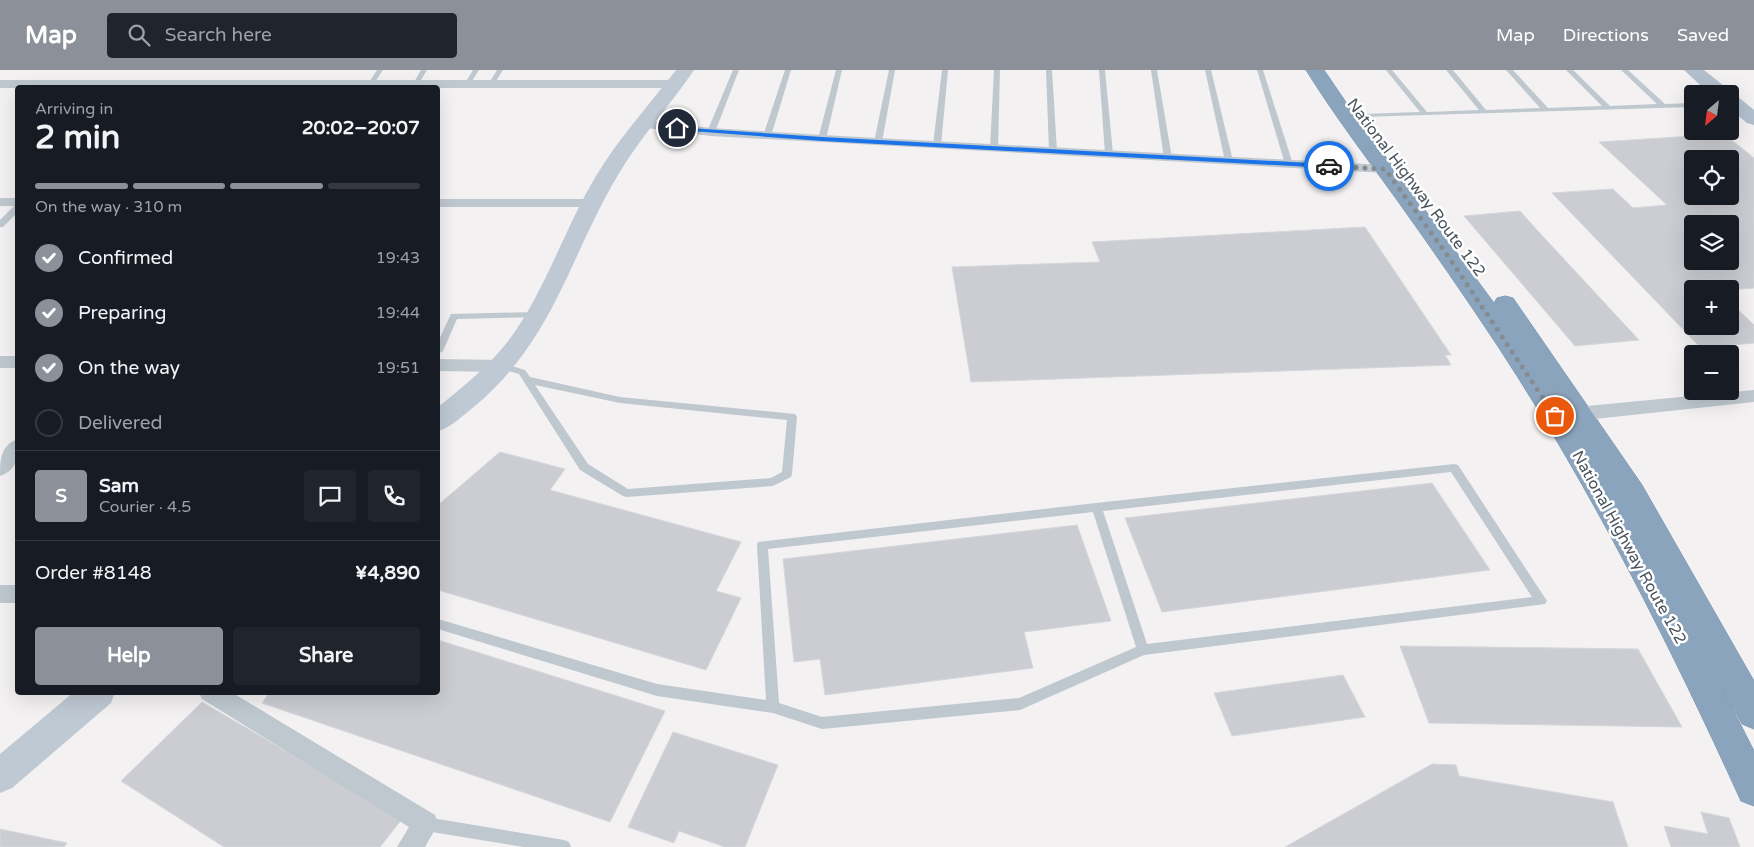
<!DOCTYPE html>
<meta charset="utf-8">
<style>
:root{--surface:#171b24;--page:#20242c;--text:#f1f3f6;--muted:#9ea1a6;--line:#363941;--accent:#8c9099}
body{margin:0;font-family:"Varela Round",sans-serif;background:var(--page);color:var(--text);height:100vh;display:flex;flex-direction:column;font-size:19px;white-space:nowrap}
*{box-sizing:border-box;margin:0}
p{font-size:16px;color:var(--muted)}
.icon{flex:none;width:28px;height:28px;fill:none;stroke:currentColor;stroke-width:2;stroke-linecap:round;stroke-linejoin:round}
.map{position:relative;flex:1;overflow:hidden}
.sheet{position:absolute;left:15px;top:15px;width:425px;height:610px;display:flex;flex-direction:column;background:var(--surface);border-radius:5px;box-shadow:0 5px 20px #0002}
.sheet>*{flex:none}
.needle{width:32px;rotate:208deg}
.buttons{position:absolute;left:1684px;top:15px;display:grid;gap:10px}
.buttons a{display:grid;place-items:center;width:55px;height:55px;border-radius:5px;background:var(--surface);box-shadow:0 5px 20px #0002;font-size:25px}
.pin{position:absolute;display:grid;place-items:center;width:42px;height:42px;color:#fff;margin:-21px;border:2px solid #fff;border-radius:50%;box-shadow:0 1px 5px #0007}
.courier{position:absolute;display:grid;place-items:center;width:50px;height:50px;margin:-25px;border:4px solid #1a73e8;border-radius:50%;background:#fff;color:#222;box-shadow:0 1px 6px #0007}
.summary em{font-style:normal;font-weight:700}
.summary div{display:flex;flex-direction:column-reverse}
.summary{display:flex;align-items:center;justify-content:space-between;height:85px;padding:0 20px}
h1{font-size:32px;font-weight:700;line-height:38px}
.bar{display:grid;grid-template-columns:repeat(4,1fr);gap:8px 5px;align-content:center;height:60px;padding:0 20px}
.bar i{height:6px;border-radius:4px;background:var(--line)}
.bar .active{background:var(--accent)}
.bar p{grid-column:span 4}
.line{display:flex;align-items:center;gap:12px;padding:0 20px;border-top:1px solid var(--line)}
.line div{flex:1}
.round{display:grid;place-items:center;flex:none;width:52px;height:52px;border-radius:5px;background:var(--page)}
ol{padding:0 20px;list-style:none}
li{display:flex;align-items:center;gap:15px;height:55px}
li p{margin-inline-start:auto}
li .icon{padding:5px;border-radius:50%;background:var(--accent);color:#fff;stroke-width:4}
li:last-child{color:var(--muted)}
li i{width:28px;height:28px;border:2px solid var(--line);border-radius:50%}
.cta{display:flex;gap:10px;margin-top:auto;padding:10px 20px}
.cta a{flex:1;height:58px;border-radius:5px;background:var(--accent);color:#fff;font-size:20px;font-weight:700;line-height:58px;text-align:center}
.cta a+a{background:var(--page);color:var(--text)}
header{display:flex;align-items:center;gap:30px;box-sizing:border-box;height:70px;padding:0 25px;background:var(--accent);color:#fff}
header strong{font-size:24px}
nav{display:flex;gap:28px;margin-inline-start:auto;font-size:18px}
.search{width:350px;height:45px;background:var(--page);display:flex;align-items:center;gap:12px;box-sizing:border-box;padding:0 18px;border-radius:5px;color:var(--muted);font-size:19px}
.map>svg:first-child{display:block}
.building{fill:#cbcdd3;stroke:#d5d7dc;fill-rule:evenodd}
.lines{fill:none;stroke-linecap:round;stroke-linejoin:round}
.highway-casing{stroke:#768fa9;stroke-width:1}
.lane{fill:#bfc8cf;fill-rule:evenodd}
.street{fill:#bfc8cf;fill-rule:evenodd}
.secondary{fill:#bfc9d3;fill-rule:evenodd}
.primary{fill:#b2c0ce;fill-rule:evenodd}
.highway{fill:#8ba4bd;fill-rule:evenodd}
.route{fill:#1a73e8}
.done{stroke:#848b91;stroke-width:5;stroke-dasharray:0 9}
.labels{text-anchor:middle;stroke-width:5;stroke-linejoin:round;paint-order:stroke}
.street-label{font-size:16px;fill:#49545d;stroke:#fff}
</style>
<header>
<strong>Map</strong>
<div class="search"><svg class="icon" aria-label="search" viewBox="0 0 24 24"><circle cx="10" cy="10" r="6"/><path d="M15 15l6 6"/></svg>Search here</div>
<nav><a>Map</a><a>Directions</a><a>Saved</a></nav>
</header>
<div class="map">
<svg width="1754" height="777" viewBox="0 0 1754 777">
<rect width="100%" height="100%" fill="#f3f1f1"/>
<g class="building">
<path d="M1724,64L1754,88V218L1730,220L1692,219V256H1730V232L1754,255V273L1701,278L1552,123L1613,119L1633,138L1667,135L1599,72ZM1692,89H1730V126H1692ZM1692,154H1730V191H1692Z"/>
<path d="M1520,141L1537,160L1639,270L1575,276L1464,146Z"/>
<path d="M1365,157L1451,285H1445L1451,295L971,312L952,197L1100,192L1092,172Z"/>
<path d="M500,382L565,399L550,420L741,472L716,521L741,528L706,600L438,520V435Z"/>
<path d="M1432,413L1490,500L1162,542L1125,448Z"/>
<path d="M1077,455L1111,551L1024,562L1033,598L825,625L820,589L794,592L783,489Z"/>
<path d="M438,570L665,641L610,752L262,633L270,622H438Z"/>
<path d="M1400,576L1638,579L1682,657L1429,653Z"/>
<path d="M1343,605L1365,647L1232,666L1214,623Z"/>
<path d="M202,632L402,749L380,777H224L121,711Z"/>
<path d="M673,662L778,695L745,777H725L679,761L674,773L628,757Z"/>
<path d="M1432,694L1456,695L1459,706L1613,732L1628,777H1285Z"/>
<path d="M1701,742L1729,748L1740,777H1671L1664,756L1708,764Z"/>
<path d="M0,759L67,773L64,777H0Z"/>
</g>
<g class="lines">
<g class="highway-casing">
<path id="highway" d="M1306,0H1324L1354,44L1494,233L1497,228L1505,226L1513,228L1642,415L1754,611V659L1742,654L1715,604L1754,681V736L1741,731C1670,575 1593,422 1499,278C1466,228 1432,179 1397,130C1366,87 1334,45 1306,0Z"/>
</g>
<g class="lane">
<path d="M377,0H383L373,15H369L368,14Z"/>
<path d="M421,0H427L418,15H414L413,14Z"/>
<path d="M473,0H479L469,16H465L464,15Z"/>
<path d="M497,0H503L493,16H489L488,15Z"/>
<path d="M733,0H739L715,62L708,64L707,62Z"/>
<path d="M785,0H791L771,66L764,68L763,66Z"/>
<path d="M836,0H842L826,69L822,71L818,69Z"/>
<path d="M889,0H895L882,72L878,74L874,72Z"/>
<path d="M942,0H948L941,75L937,77L933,75Z"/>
<path d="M994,0H1000L998,78L994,80L990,78Z"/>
<path d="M1046,0H1052L1057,81L1053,83L1049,81Z"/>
<path d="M1099,0H1105L1113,84L1109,86L1105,84Z"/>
<path d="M1151,0H1157L1172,88L1168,90L1164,88Z"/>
<path d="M1205,0H1211L1233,91L1232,93H1229L1225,91Z"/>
<path d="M1257,0H1263L1293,94L1292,96H1289L1285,94Z"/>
<path d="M1386,0H1392L1427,42L1479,40L1446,0H1453L1486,40L1540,38L1506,0H1513L1548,38L1602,36L1566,0H1573L1610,36L1657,34L1621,0H1628L1665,34L1692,33V37L1360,47V45L1362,44L1420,42Z"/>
<path d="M15,135H18V142L3,157H0V150Z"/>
<path d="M536,242L539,243L540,245L539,247L457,249L443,281L438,284V272L451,244Z"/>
<path d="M502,293L525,300L530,307L620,327L795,344L797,347L792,404L791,407L773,416L627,427L623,426L580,400L519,304L499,298L497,296ZM535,315L620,333L787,350L782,402L771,408L628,419L588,394Z"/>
<path d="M1454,394L1458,395L1545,528L1547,531L1545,534L1144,585L1020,640L822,659L773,643L657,626L438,559V549L657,614L766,630L757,475L758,472L1096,433ZM1451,402L1532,527L1147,574L1103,441ZM1093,442L1136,577L1019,628L822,647L779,633L768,479Z"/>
<path d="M426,747L564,770L569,772L571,777H524L426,761L421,759L419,754L421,749Z"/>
</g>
<g class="street">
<path d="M0,10H675L681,14L675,18H0Z"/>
<path d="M643,50L711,58L822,65L1385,95L1392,99L1385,103L711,66L638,57L636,54Z"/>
<rect x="0" y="128" width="18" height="8"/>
<path d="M438,129H592L597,130L599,133L597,136L592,137H438Z"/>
<rect x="0" y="286" width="18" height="12"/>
<path d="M438,289L502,290L508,292L511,296L508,300L502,302L438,301Z"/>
<path d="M1754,320V332L1566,352L1560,350L1557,345L1560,340L1566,338Z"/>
<path d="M18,369C18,385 18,400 0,406C0,391 0,375 18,369Z"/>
<rect x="0" y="515" width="18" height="18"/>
<path d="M199,622H231L435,745L438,754L425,777H397L409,757L202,629Z"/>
</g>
<g class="secondary">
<path d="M676,0H694C670,36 640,67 618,105C568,189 555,268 475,336C463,345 452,357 438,361V337C463,317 489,296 509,270C546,220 564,159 596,106C619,68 649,35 676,0Z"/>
<path d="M74,622H115L111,633L12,718L0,723V684Z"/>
</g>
<path class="primary" d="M1684,0H1704L1729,20L1731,25L1737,26L1754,40V55L1747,53L1730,39V24H1710Z"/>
<use href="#highway" class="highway"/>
</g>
<path class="route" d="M675,57L822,67L1329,94L1332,96L1329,98L822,71L677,60Z"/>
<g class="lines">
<path class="done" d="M1329,96L1385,99L1448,186L1555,346"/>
</g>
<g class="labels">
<g class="street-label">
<text transform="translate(1417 117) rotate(53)" y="6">National Highway Route 122</text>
<text transform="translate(1630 477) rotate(61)" y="6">National Highway Route 122</text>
</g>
</g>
</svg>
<div class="buttons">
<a><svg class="needle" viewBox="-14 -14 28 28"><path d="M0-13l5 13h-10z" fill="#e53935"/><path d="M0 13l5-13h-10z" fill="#9ea1a6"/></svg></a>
<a><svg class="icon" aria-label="locate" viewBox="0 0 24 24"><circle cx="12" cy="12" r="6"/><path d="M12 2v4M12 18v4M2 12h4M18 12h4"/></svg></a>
<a><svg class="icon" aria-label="layers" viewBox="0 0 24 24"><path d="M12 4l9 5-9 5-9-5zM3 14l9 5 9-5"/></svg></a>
<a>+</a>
<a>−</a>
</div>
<div class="pin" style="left:1555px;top:346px;background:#ea580c"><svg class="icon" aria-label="bag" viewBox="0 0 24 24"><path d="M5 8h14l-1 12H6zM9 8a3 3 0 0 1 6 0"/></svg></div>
<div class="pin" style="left:677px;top:58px;background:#1f2937"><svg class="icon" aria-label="home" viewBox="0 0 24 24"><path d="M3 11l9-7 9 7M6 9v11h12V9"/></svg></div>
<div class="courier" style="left:1329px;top:96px"><svg class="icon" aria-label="car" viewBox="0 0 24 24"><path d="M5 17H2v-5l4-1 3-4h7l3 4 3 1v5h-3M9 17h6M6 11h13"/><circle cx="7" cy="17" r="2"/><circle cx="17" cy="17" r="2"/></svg></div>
<section class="sheet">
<div class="summary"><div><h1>2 min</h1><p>Arriving in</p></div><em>20:02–20:07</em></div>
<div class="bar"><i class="active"></i><i class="active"></i><i class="active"></i><i></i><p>On the way · 310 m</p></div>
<ol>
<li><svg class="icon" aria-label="check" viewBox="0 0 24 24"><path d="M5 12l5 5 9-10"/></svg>Confirmed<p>19:43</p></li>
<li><svg class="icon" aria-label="check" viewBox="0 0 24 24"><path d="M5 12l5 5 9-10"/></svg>Preparing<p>19:44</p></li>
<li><svg class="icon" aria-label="check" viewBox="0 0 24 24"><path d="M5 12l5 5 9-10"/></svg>On the way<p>19:51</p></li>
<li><i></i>Delivered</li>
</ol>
<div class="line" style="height:90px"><b class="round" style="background:var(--accent);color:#fff">S</b><div><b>Sam</b><p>Courier · 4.5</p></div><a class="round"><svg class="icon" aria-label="chat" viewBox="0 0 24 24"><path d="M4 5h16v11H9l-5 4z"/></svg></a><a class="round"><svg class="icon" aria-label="phone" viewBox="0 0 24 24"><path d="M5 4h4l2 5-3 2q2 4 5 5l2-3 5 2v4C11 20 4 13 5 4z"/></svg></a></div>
<div class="line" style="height:65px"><div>Order #8148</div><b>¥4,890</b></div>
<div class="cta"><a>Help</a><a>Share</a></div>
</section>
</div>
